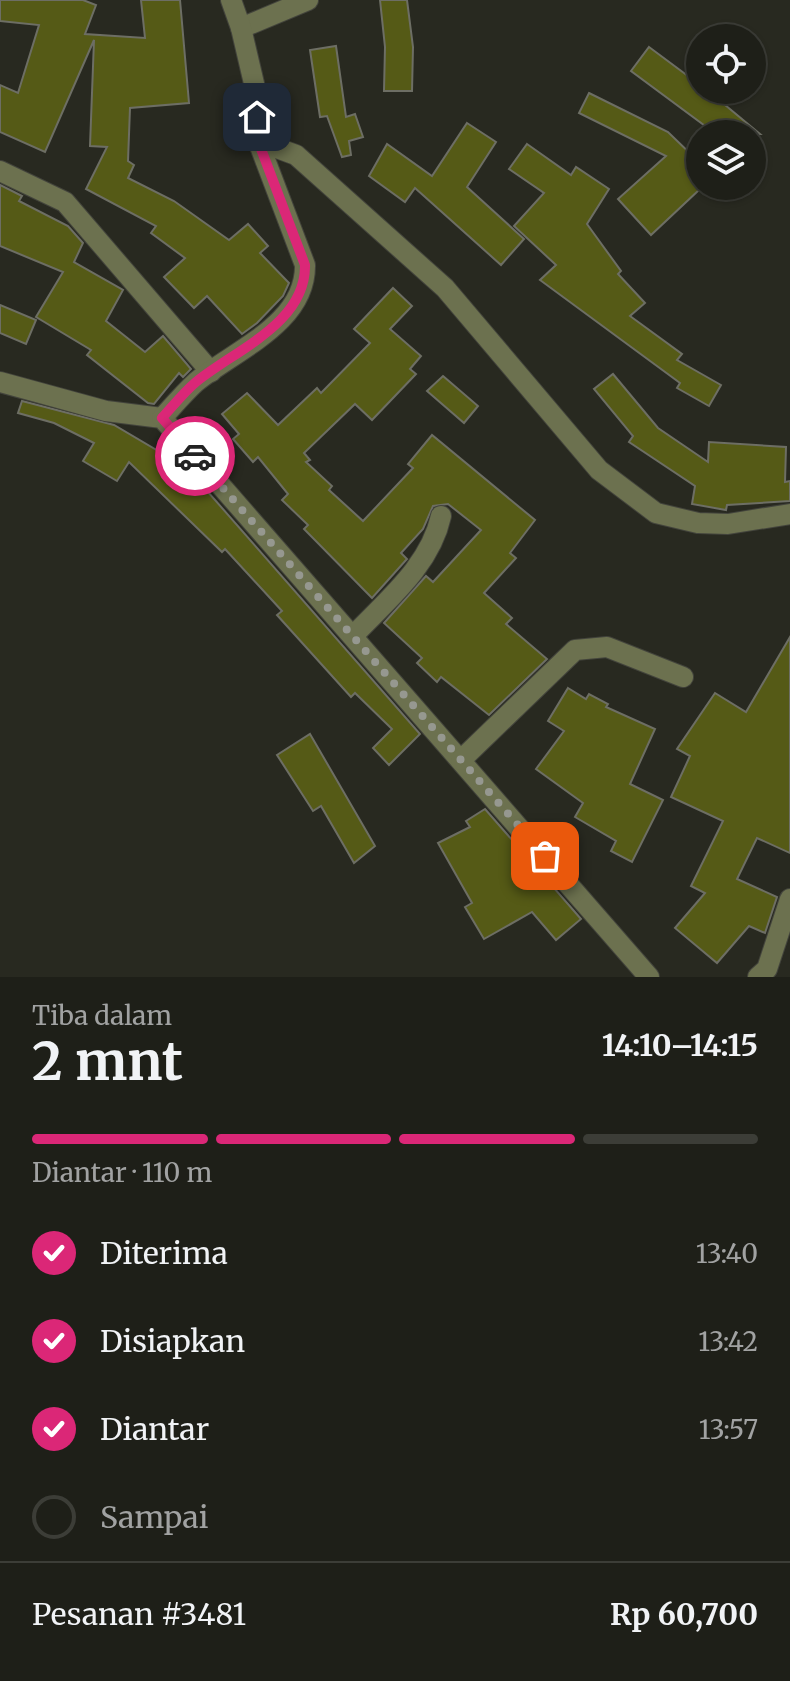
<!DOCTYPE html>
<html lang="id">
<meta charset="utf-8">
<style>
:root{--surface:#1e1f18;--page:#2b2c25;--text:#f1f3f6;--muted:#a1a2a2;--line:#3c3d37;--accent:#db2777}
body{margin:0;font-family:Merriweather,serif;background:var(--page);color:var(--text);height:100vh;display:flex;flex-direction:column;font-size:30px;white-space:nowrap}
*{box-sizing:border-box;margin:0}
p{font-size:26px;color:var(--muted)}
.icon{flex:none;width:44px;height:44px;fill:none;stroke:currentColor;stroke-width:2;stroke-linecap:round;stroke-linejoin:round}
.map{position:relative;height:977px;overflow:hidden}
.details{display:flex;flex-direction:column;background:var(--surface);flex:1}
.details>*{flex:none}
.controls{position:absolute;left:686px;top:24px;display:grid;gap:16px}
.controls a{display:grid;place-items:center;width:80px;height:80px;border-radius:50%;background:var(--surface);box-shadow:0 2px 6px #0004,0 0 0 2px var(--line);font-size:40px}
.pin{position:absolute;display:grid;place-items:center;width:68px;height:68px;color:#fff;margin:-34px;border-radius:16px;box-shadow:0 4px 12px #0006}
.courier{position:absolute;display:grid;place-items:center;width:80px;height:80px;margin:-40px;border:6px solid #db2777;border-radius:50%;background:#fff;color:#222;box-shadow:0 2px 10px #0007}
.summary em{font-style:normal;font-weight:700}
.summary div{display:flex;flex-direction:column-reverse}
.summary{display:flex;align-items:center;justify-content:space-between;height:136px;padding:0 32px}
h1{font-size:52px;font-weight:700;line-height:60px}
.bar{display:grid;grid-template-columns:repeat(4,1fr);gap:12px 8px;align-content:center;height:96px;padding:0 32px}
.bar i{height:10px;border-radius:6px;background:var(--line)}
.bar .active{background:var(--accent)}
.bar p{grid-column:span 4}
.line{display:flex;align-items:center;gap:20px;padding:0 32px;border-top:2px solid var(--line)}
.line div{flex:1}
ol{padding:0 32px;list-style:none}
li{display:flex;align-items:center;gap:24px;height:88px}
li p{margin-inline-start:auto}
li .icon{padding:8px;border-radius:50%;background:var(--accent);color:#fff;stroke-width:4}
li:last-child{color:var(--muted)}
li i{width:44px;height:44px;border:4px solid var(--line);border-radius:50%}
.map>svg:first-child{display:block}
.building{fill:#555a16;stroke:#6d6e64;stroke-width:2}
.lines{fill:none;stroke-linecap:round;stroke-linejoin:round}
.minor-casing{stroke:#43443c;stroke-width:22}
.minor{stroke:#6c714f;stroke-width:20}
.done{stroke:#969890;stroke-width:8;stroke-dasharray:0 14.4}
.route{stroke:#db2777;stroke-width:10}
</style>
<div class="map">
<svg width="790" height="977" viewBox="0 0 790 977">
<rect width="100%" height="100%" fill="#282920"/>
<g class="building">
<path d="M0,0H83L96,5L85,34L145,38L141,0H180L189,103L130,108L128,161L134,165L128,178L174,201L229,240L248,224L268,246L260,253L289,283L283,296L257,323L242,334L207,296L194,308L164,277L185,258L151,233L156,226L86,189L107,147L90,146L94,40L45,152L0,132V85L18,93L39,25L0,21Z"/>
<path d="M380,0H407L413,47L412,91H384L385,47Z"/>
<path d="M336,46L346,117L355,114L363,137L349,141L351,155L342,157L327,116L320,117L310,50Z"/>
<path d="M649,47L700,85V90H707L760,134H716L631,71Z"/>
<path d="M589,93L668,132L700,163V189L651,235L618,199L666,156L579,113Z"/>
<path d="M467,123L496,142L467,187L524,239L501,265L415,188L405,202L369,176L387,144L432,176Z"/>
<path d="M527,144L571,175L576,167L609,189L587,224L621,271L618,274L645,303L630,316L682,354L677,360L721,385L709,406L677,388L680,383L540,280L556,265L514,226L544,193L509,169Z"/>
<path d="M0,185L22,196L19,201L68,226L83,243L74,262L123,290L106,321L145,352L163,336L191,369L183,377L179,373L154,404L148,403L87,355L91,350L36,317L63,272L0,246Z"/>
<path d="M393,288L412,306L390,329L421,356L410,369L416,374L372,420L355,404L304,453L310,460L306,462L332,486L329,490L363,521L413,468L408,464L432,435L535,520L510,553L516,558L484,593L512,618L506,624L547,659L489,715L441,677L437,682L417,663L422,658L384,623L426,576L433,582L481,530L448,504L433,506L423,529L401,553L407,559L372,598L304,529L308,525L282,500L288,494L258,457L253,462L233,439L239,434L222,414L247,393L278,425L317,388L321,393L370,343L354,329Z"/>
<path d="M0,305L36,320L26,344L0,333Z"/>
<path d="M613,374L658,428L708,462L709,442L786,447L785,482L790,481V501L727,505L726,510L692,504L695,486L629,442L633,436L594,389Z"/>
<path d="M443,376L478,406L464,423L427,391Z"/>
<path d="M22,401L114,425L187,468L420,734L389,765L373,748L392,729L355,693L351,697L277,615L282,611L225,549L222,552L129,462L117,481L83,461L94,443L54,423L18,413Z"/>
<path d="M790,637V853L757,838L737,879L777,897L765,933L749,926L717,963L675,928L705,893L691,886L723,821L671,797L690,756L677,749L715,693L746,712Z"/>
<path d="M568,688L586,699L589,694L608,704L606,707L655,729L630,784L663,800L632,862L611,851L616,841L575,817L583,803L536,769L564,731L548,721Z"/>
<path d="M310,734L375,846L354,863L321,806L313,811L277,755Z"/>
<path d="M485,809L581,919L556,940L532,912L484,939L465,907L472,903L438,843L470,827L466,821Z"/>
</g>
<g class="lines">
<g class="minor-casing">
<g id="minor">
<path d="M241,28L308,0"/>
<path d="M258,141L296,155L445,288L599,470L656,513L698,523L728,524L790,514"/>
<path d="M0,171L65,202L211,372"/>
<path d="M0,382L106,411L162,418L649,977"/>
<path d="M162,418C173,406 184,393 196,382C235,350 306,323 305,265L258,141L256,92L241,28L231,0"/>
<path d="M353,636C387,600 430,566 441,516"/>
<path d="M461,760L575,650L607,647L683,677"/>
<path d="M758,977L767,969L790,899"/>
</g>
</g>
<use href="#minor" class="minor"/>
</g>
<g class="lines">
<path class="done" d="M195,456L545,856"/>
<path class="route" d="M195,456L162,418C173,406 184,392 196,382C235,350 306,323 305,265L258,141L257,117"/>
</g>
</svg>
<div class="controls">
<a><svg class="icon" aria-label="locate" viewBox="0 0 24 24"><circle cx="12" cy="12" r="6"/><path d="M12 2v4M12 18v4M2 12h4M18 12h4"/></svg></a>
<a><svg class="icon" aria-label="layers" viewBox="0 0 24 24"><path d="M12 4l9 5-9 5-9-5zM3 14l9 5 9-5"/></svg></a>
</div>
<div class="pin" style="left:545px;top:856px;background:#ea580c"><svg class="icon" aria-label="bag" viewBox="0 0 24 24"><path d="M5 8h14l-1 12H6zM9 8a3 3 0 0 1 6 0"/></svg></div>
<div class="pin" style="left:257px;top:117px;background:#1f2937"><svg class="icon" aria-label="home" viewBox="0 0 24 24"><path d="M3 11l9-7 9 7M6 9v11h12V9"/></svg></div>
<div class="courier" style="left:195px;top:456px"><svg class="icon" aria-label="car" viewBox="0 0 24 24"><path d="M5 17H2v-5l4-1 3-4h7l3 4 3 1v5h-3M9 17h6M6 11h13"/><circle cx="7" cy="17" r="2"/><circle cx="17" cy="17" r="2"/></svg></div>
</div>
<section class="details">
<div class="summary"><div><h1>2 mnt</h1><p>Tiba dalam</p></div><em>14:10–14:15</em></div>
<div class="bar"><i class="active"></i><i class="active"></i><i class="active"></i><i></i><p>Diantar · 110 m</p></div>
<ol>
<li><svg class="icon" aria-label="check" viewBox="0 0 24 24"><path d="M5 12l5 5 9-10"/></svg>Diterima<p>13:40</p></li>
<li><svg class="icon" aria-label="check" viewBox="0 0 24 24"><path d="M5 12l5 5 9-10"/></svg>Disiapkan<p>13:42</p></li>
<li><svg class="icon" aria-label="check" viewBox="0 0 24 24"><path d="M5 12l5 5 9-10"/></svg>Diantar<p>13:57</p></li>
<li><i></i>Sampai</li>
</ol>
<div class="line" style="height:104px"><div>Pesanan #3481</div><b>Rp 60,700</b></div>
</section>
